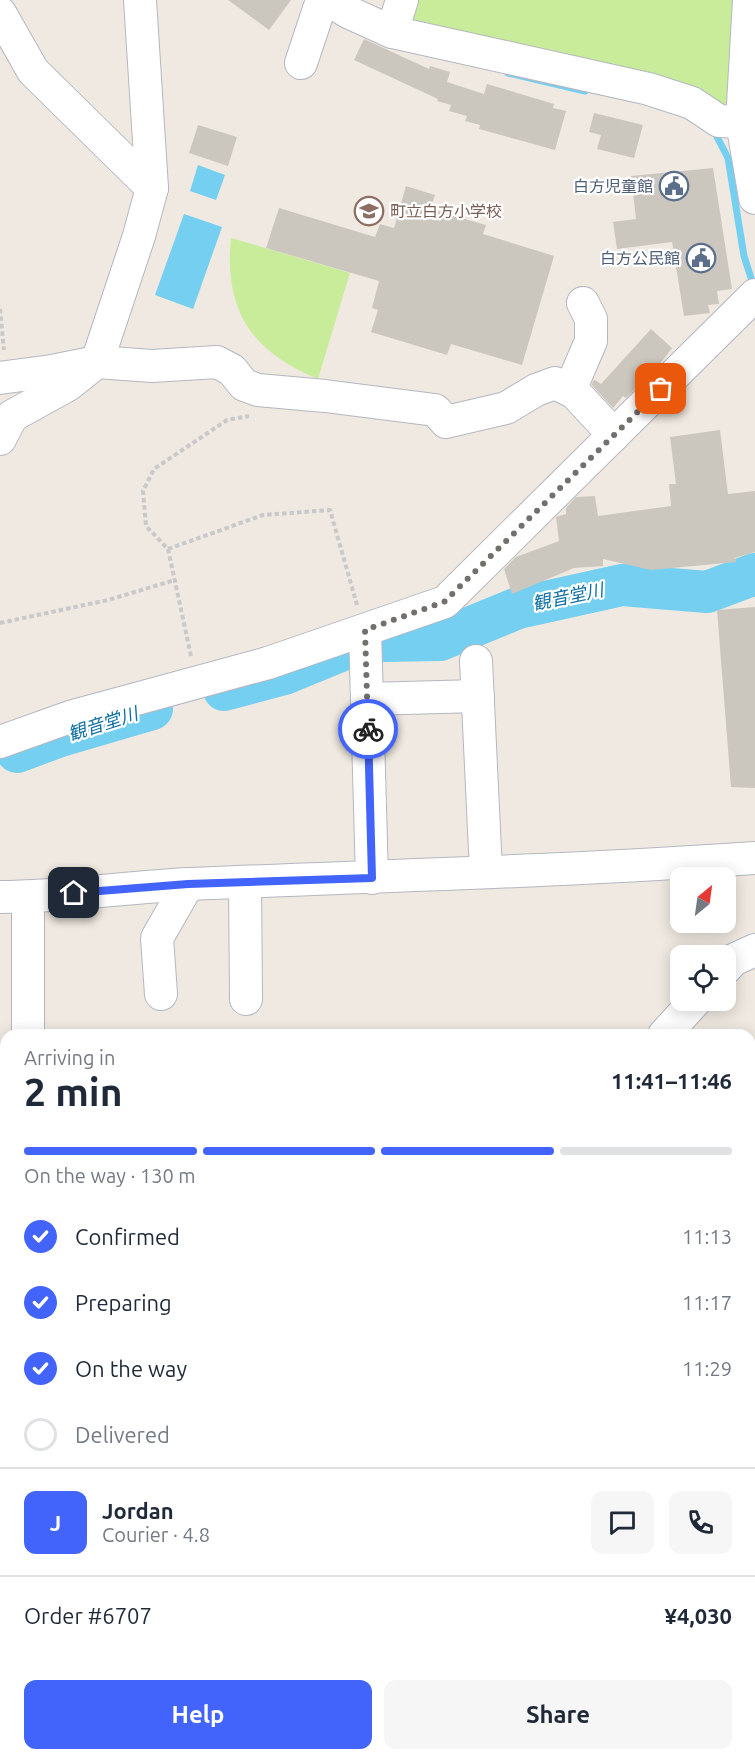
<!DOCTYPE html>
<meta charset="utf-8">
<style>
:root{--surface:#fff;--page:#f6f6f7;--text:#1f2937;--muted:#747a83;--line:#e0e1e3;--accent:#4264fb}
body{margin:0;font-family:Ubuntu,"Noto Sans JP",sans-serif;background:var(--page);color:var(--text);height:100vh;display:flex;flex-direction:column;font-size:22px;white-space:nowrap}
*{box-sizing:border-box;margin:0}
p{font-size:20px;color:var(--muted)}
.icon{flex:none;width:33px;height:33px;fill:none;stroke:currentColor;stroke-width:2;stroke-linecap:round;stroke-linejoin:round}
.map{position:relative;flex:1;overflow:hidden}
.drawer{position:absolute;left:0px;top:1029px;width:756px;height:732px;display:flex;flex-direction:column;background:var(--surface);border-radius:18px 18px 0 0;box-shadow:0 3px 15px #0003}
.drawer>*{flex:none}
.needle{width:39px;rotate:29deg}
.fabs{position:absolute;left:670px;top:867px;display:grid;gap:12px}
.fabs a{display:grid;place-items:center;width:66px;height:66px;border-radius:12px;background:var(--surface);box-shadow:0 3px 15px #0003;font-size:30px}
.pin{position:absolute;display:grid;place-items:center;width:51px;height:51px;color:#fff;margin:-26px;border-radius:12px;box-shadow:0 3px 9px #0006}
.courier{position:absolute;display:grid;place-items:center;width:60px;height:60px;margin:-30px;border:4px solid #4264fb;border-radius:50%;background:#fff;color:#222;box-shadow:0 2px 8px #0007}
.overview em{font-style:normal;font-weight:600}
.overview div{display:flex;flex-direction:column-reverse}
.overview{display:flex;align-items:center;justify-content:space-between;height:102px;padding:0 24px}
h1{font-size:39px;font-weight:600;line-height:45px}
.bar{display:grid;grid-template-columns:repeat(4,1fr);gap:9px 6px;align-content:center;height:72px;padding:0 24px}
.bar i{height:8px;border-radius:4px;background:var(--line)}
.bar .current{background:var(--accent)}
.bar p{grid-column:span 4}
.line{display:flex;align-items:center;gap:15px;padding:0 24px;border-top:2px solid var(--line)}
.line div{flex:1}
.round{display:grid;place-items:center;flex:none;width:63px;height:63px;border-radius:12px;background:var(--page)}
ol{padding:0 24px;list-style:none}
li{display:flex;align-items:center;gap:18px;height:66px}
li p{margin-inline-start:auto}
li .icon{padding:6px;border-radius:50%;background:var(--accent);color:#fff;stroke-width:4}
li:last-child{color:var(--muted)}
li i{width:33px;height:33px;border:3px solid var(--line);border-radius:50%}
.button{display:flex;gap:12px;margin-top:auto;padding:12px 24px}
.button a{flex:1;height:69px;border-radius:12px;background:var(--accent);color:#fff;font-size:24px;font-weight:600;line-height:69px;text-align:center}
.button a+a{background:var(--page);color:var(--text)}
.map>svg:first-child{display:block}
.pitch{fill:#c9ec9a}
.water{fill:#75cff0}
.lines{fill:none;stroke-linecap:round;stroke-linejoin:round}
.stream{stroke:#75cff0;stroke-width:7}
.river{stroke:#75cff0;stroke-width:42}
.building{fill:#cbc7bf}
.minor-casing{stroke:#b4b7c1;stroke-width:34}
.major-casing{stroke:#c9c9c9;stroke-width:36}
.path{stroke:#c9c9c9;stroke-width:4;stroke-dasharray:4.5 3;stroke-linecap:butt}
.minor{stroke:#fff;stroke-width:32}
.major{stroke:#f2d163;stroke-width:33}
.done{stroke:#726f6d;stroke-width:6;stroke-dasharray:0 10.8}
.route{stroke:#4264fb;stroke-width:8}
.labels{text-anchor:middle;stroke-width:4.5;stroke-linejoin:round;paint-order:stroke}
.service-label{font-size:16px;fill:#4e5e75;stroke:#fff;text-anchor:end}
.education-label{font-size:16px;fill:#785e54;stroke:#fff;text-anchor:start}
.water-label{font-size:18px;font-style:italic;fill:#0d6fa3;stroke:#fff}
</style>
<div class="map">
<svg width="755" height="1761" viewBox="0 0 755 1761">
<rect width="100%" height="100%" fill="#efe9e1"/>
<g class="pitch">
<path d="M410,0H743L737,110L687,90L402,25Z"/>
<path d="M231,238L350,273L318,379C251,351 224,311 231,238Z"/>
</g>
<g class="water">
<path d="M198,165L225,175L216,200L190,191Z"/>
<path d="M184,214L222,227L193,309L155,295Z"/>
</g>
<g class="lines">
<g class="stream">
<path d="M508,73L585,91"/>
<path d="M711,131L715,133L728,158L744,256L751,278"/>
</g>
<g class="river">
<path d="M383,641L440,640L518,608L622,585L707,592L755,574"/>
<path d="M224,690L284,674L340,651"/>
<path d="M17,752L60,736L152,709"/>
</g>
</g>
<g class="building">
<path d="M228,0H291L269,30Z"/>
<path d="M364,39L429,69L430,66L450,72L447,82L484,94L487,84L554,104L553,108L566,111L555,150L479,129L480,125L465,121L467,116L449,111L451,105L437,101L438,99L354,60Z"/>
<path d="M594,113L643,125L634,158L597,149L601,135L589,132Z"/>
<path d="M198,125L237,137L228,166L189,153Z"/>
<path d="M713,168L732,289L717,291L719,304L708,305L710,313L684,316L672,242L617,249L613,222L636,219L631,176Z"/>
<path d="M406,186L435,195L430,209L486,225L483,234L554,256L522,365L451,344L447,355L371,332L378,310L372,308L379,281L266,248L279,208L375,237L380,224L394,228Z"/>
<path d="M651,329L672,348L659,365L626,398L623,396L613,408L592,385L593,381L595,380L601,384Z"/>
<path d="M720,430L728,494L755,491V552L735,558L736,562L651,570L603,559V566L574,568L512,594L504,569L516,557L559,541L556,517L566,514V508L576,497L595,496L598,516L671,506L669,484H676L670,437Z"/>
<path d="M755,607V788L731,787L717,610Z"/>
</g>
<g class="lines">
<g class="minor-casing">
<g id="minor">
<path d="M328,0L350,13L392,32L649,89L692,103L719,121L742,122L755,198"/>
<path d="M749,0L742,122H755"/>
<path d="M0,13L33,71L152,188"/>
<path d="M392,32L402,0"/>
<path d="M301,63L322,0"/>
<path d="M0,378L52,371L97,362L152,366L217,362L232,370L244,385L258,390L325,396L435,410L446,422L506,408L536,390L555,383L575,393L614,435"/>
<path d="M570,390L591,341V319L583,303"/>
<path d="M0,439L12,416L68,385L97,362L139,236L152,188L140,0"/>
<path d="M365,630L372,878"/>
<path d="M476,661L486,872"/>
<path d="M367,699L478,696"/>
<path d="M0,742L70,717L268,663L445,602L755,295"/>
<path d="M245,883L246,999"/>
<path d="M0,897C63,897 126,887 190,884C378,876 567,871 755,858"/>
<path d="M726,968L733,960L755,950"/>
<path d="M161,994L157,938L188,884"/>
<path d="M28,1035V897"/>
<path d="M664,1035L696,1000"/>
<path d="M750,1224H755"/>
<path d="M0,1231H6"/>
<path d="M0,1716H6"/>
<path d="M147,1755L156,1761"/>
</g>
</g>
<g class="major-casing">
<g id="major">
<path d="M750,1580L755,1579"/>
<path d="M0,1581H6"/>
</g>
</g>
<g class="path">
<path d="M0,309L4,350"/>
<path d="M168,549L263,515L330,510L357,605"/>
<path d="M0,623L108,600L175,580"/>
<path d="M191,656L168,549L146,526L143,491L154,469L227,420L249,416"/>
</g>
<use href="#minor" class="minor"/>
<use href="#major" class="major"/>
</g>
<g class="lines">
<path class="done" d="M368,729L365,630L444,602L661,389"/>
<path class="route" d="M74,893L188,884L372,878L368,729"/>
</g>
<defs>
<g id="civic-ring" transform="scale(1.5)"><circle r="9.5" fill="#fff" stroke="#5c6f8a" stroke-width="1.5"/><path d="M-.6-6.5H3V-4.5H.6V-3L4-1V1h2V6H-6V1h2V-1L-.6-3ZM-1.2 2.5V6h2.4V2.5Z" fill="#5c6f8a"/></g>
<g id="school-ring" transform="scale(1.5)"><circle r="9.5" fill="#fff" stroke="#8d6e63" stroke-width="1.5"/><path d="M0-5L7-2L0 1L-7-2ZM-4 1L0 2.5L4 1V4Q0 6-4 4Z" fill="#8d6e63"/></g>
</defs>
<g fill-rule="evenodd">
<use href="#civic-ring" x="674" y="186"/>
<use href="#school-ring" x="369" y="211"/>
<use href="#civic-ring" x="701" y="258"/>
</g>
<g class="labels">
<g class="service-label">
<text x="653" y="192">白方児童館</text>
<text x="680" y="264">白方公民館</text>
</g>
<g class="education-label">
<text x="390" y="217">町立白方小学校</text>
</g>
<g class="water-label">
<text transform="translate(568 597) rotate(-12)" y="6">観音堂川</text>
<text transform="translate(103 724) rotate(-18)" y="6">観音堂川</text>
</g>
</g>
</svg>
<div class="fabs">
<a><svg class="needle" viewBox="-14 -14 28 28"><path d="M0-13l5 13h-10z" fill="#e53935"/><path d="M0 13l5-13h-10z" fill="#747a83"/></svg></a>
<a><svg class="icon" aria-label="locate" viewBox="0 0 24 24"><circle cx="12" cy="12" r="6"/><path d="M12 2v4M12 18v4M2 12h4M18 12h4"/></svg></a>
</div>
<div class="pin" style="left:661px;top:389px;background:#ea580c"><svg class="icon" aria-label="bag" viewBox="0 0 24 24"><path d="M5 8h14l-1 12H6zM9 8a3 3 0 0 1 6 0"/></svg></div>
<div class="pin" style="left:74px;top:893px;background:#1f2937"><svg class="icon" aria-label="home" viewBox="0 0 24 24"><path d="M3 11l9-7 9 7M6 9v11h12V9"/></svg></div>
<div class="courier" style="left:368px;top:729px"><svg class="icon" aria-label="bike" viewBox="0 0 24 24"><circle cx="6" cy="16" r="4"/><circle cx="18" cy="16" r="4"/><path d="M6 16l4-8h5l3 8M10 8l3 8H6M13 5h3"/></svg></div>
<section class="drawer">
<div class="overview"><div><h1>2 min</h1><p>Arriving in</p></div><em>11:41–11:46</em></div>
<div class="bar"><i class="current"></i><i class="current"></i><i class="current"></i><i></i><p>On the way · 130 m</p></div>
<ol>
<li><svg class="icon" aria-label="check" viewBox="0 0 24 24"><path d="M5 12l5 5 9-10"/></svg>Confirmed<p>11:13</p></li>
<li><svg class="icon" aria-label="check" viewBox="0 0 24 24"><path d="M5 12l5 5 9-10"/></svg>Preparing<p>11:17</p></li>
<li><svg class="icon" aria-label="check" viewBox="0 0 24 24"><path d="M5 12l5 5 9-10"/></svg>On the way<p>11:29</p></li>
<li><i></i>Delivered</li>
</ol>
<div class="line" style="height:108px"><b class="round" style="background:var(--accent);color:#fff">J</b><div><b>Jordan</b><p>Courier · 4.8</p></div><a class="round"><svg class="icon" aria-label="chat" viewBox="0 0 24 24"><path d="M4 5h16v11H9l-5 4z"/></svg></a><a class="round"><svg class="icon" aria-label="phone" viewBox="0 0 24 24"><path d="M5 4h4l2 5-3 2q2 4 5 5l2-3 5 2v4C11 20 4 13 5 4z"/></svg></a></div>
<div class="line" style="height:78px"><div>Order #6707</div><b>¥4,030</b></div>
<div class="button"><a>Help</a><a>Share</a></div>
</section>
</div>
